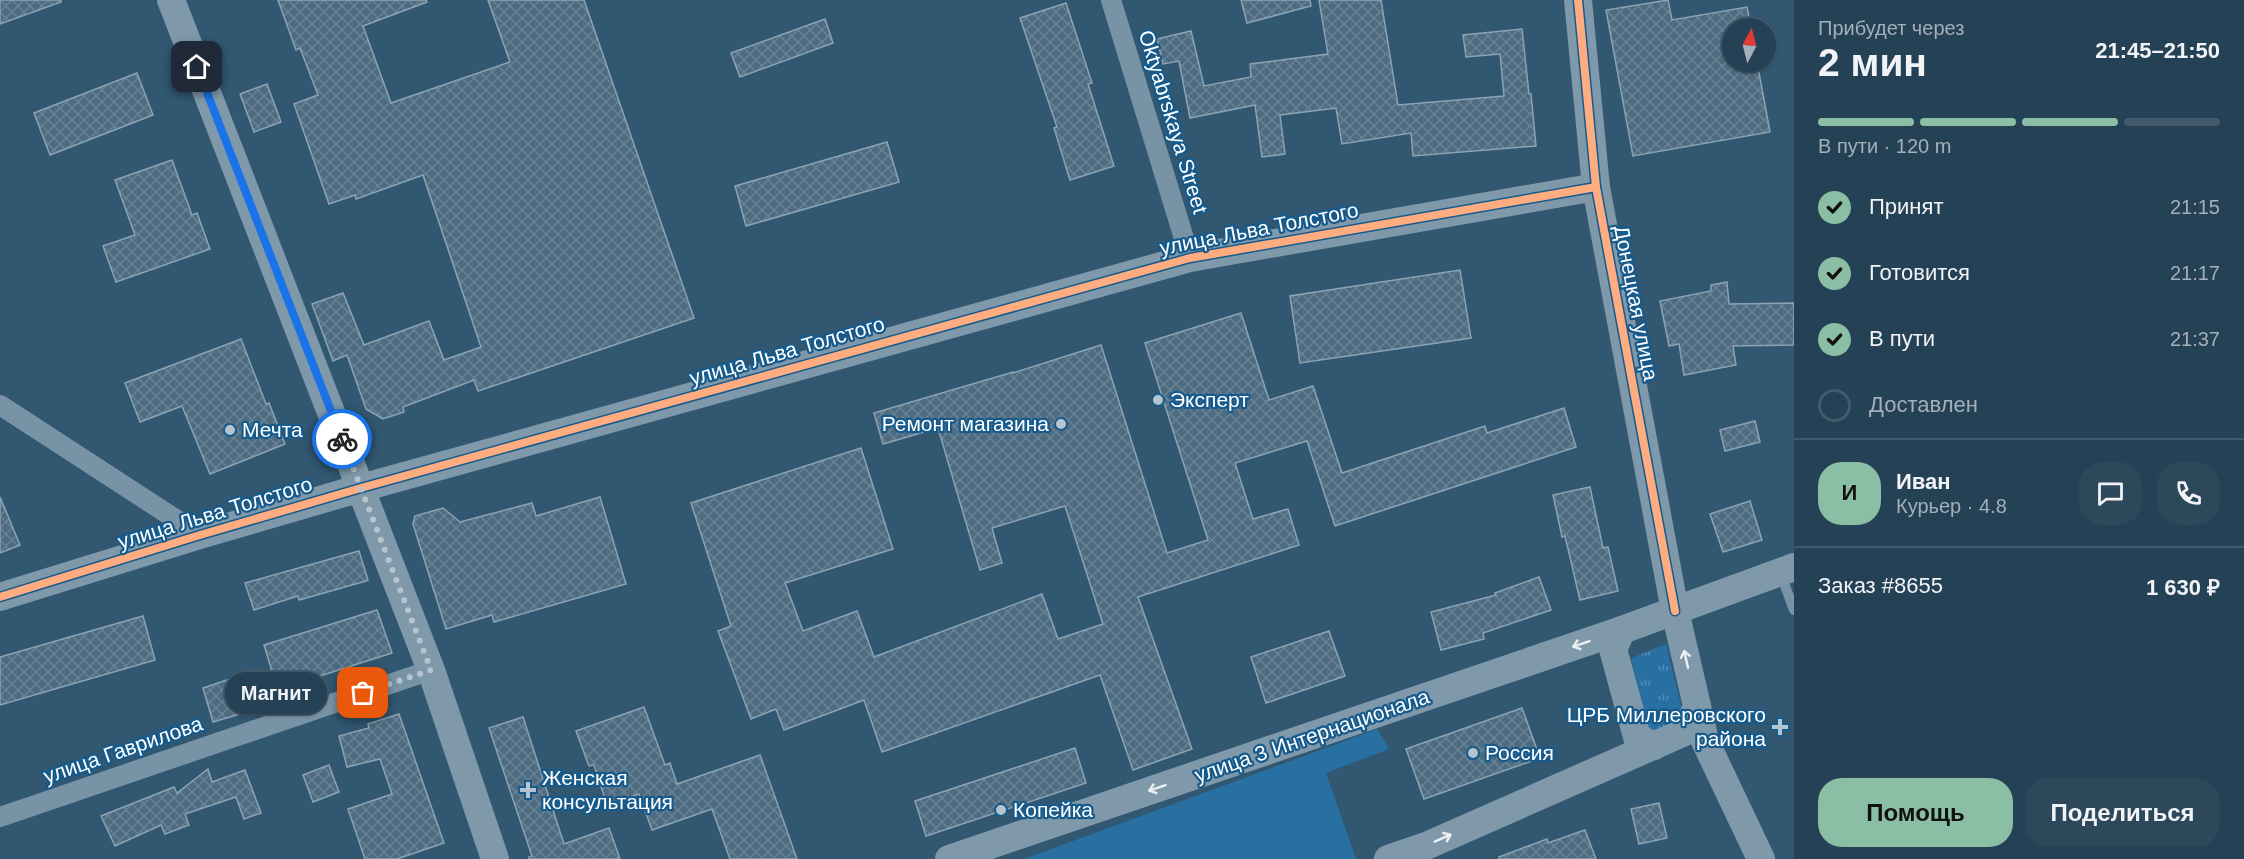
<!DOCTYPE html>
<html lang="ru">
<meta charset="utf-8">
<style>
:root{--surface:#254155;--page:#2d485b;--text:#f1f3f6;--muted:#a3afb9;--line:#425a6c;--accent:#8abfa5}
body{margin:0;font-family:Helvetica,sans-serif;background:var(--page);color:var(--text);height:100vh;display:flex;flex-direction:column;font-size:22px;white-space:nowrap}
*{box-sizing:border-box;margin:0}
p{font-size:20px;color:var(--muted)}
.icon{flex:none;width:33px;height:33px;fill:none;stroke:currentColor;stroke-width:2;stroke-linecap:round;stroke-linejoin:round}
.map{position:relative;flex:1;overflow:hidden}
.sheet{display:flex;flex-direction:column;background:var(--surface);width:450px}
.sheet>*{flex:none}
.needle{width:39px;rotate:7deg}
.fabs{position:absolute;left:1722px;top:18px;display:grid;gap:12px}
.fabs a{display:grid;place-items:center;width:54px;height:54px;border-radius:50%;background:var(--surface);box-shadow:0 2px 4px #0004,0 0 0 2px var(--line);font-size:30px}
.pin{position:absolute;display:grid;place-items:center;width:51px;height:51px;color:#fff;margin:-26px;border-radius:12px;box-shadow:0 3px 9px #0006}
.courier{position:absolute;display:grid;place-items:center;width:60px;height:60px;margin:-30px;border:4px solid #1a73e8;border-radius:50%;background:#fff;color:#222;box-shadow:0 2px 8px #0007}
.bubble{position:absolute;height:42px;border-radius:21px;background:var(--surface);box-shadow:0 2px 4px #0004,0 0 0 2px var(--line);font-size:20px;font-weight:700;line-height:42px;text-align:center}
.overview em{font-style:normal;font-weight:700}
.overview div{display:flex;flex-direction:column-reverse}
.overview{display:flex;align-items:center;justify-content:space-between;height:102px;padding:0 24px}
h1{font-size:39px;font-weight:700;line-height:45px}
.bar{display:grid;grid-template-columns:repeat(4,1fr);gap:9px 6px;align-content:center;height:72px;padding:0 24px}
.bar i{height:8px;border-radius:4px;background:var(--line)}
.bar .active{background:var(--accent)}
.bar p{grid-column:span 4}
.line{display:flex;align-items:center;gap:15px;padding:0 24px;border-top:2px solid var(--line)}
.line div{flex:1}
.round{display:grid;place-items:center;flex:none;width:63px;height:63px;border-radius:24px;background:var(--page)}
ol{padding:0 24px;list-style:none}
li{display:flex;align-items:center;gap:18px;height:66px}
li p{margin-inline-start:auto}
li .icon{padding:6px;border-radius:50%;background:var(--accent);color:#111;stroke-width:4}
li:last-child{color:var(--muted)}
li i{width:33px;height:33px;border:3px solid var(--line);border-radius:50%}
.cta{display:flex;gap:12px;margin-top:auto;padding:12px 24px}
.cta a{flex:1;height:69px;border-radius:24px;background:var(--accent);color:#111;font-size:24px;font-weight:700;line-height:69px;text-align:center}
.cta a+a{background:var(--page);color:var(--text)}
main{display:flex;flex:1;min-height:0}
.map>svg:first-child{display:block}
.grass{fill:url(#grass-tufts)}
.park{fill:#2770a1}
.building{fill:url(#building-cross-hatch);stroke:#8ca3b4;stroke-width:1.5}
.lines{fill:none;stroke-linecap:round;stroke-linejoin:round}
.lane{stroke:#7893a5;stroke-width:10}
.street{stroke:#7893a5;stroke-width:20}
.secondary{stroke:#7f98aa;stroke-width:28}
.cycleway-casing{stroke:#165b8c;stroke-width:11}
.cycleway{stroke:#ffac80;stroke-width:8}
.oneway{stroke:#ecf0f2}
.done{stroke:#b7c4cd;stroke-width:6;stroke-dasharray:0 10.8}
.route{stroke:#1a73e8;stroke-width:8}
.poi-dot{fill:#b7c4cd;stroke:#165b8c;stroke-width:2}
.labels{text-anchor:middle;stroke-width:4.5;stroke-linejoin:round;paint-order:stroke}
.street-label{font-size:21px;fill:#fff;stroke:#165b8c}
.poi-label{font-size:21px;fill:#fff;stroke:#165b8c;text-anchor:start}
</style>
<main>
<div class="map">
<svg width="1794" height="859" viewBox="0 0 1794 859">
<defs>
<pattern id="grass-tufts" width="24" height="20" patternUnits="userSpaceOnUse" patternTransform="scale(1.5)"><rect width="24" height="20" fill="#2770a1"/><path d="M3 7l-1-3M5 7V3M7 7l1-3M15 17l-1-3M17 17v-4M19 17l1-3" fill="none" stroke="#528db4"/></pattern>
<pattern id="building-cross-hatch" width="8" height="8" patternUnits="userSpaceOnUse" patternTransform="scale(1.5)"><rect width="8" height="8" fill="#4e6c81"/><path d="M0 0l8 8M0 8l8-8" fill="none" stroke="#698294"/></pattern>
</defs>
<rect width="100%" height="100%" fill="#315771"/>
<path class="grass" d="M1666,644L1685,721L1649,734L1631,658Z"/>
<path class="park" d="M1377,729L1389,749L1326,773L1356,859H1024Z"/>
<g class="building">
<path d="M0,0H61V2L0,24Z"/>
<path d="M278,0H426L427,2L363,26L391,103L510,62L488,0H584L694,318L478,391L474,380L403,407L404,412L383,419L366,409L347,355L333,361L312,304L343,293L364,345L429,321L444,360L481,347L423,175L356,199L355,195L329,204L294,104L318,95L300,48L296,50Z"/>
<path d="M1241,0H1310L1311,6L1247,23Z"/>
<path d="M1319,0H1381L1398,105L1504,96L1500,54L1466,57L1463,35L1522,29L1529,94H1531L1536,146L1413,156L1411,133L1342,144L1336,108L1280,115L1285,154L1262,157L1255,105L1190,118L1179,61L1163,64L1157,39L1191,31L1204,86L1251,77L1250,64L1328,54Z"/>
<path d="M1668,0L1672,20L1747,7L1751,28H1732V62H1757L1770,132L1633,156L1606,10Z"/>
<path d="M1066,3L1092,83L1088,84L1114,166L1070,180L1054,128L1057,127L1020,18Z"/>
<path d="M825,19L833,43L740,77L731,53Z"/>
<path d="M137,73L153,115L50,155L34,113Z"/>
<path d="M267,84L281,122L254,132L240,94Z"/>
<path d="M887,142L899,182L746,226L735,186Z"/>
<path d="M172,160L192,215L197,213L210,249L116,282L103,246L135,235L115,180Z"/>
<path d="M1460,270L1471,338L1300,363L1290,296Z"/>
<path d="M1727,282L1729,304L1794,303V345L1733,346L1736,365L1684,375L1679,344L1669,346L1660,301L1711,291V285Z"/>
<path d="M1241,313L1269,400L1313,386L1342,473L1485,426L1487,433L1564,408L1576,447L1335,526L1307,441L1235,463L1253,519L1288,509L1299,545L1138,597L1192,749L1133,770L1100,675L882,752L864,700L784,730L776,709L751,719L718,631L731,626L691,503L861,448L893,549L785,583L803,631L857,611L874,657L1042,594L1058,639L1103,624L1065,506L992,528L1002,563L980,570L938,428L883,444L874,413L1013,372V373L1101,345L1167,553L1208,540L1145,343Z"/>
<path d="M241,339L266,404L269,403L285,444L210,474L182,406L140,422L125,383Z"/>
<path d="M1755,421L1760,442L1725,451L1720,430Z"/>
<path d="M1590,487L1603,548L1608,547L1618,591L1580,600L1565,536L1562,537L1553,495Z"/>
<path d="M0,497L20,545L0,553Z"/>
<path d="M600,497L626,584L494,622L492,615L446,629L413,524L415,516L443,508L460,522L532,503L536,516Z"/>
<path d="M1750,501L1762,540L1723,552L1710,514Z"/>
<path d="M359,551L368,580L366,581L299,600L298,596L254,610L245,583Z"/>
<path d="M1539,577L1551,610L1483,633L1484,639L1441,650L1431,612L1496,595L1495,593Z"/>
<path d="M377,610L392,653L298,683L300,688L279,695L264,645Z"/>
<path d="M143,616L155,660L0,705V657Z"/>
<path d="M1329,631L1345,676L1266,703L1251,657Z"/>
<path d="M230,679L240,714L213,722L203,688Z"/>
<path d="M644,707L665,765L670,763L677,784L760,755L797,859H730L712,809L652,830L639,794L607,805L594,765L589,766L576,731Z"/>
<path d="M1522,708L1540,758L1424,799L1406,749Z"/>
<path d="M399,714L444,843L397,859H365L348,809L392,794L380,759L347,767L339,736L369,728L368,724Z"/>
<path d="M523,717L564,844L609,828L620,859H529V857L532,856L489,728Z"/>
<path d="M1075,748L1086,783L926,836L915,801Z"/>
<path d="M329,765L339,792L313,802L303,775Z"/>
<path d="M208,769L212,782L245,770L261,813L244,819L236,797L185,814L189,825L165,834L161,825L115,846L101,816L174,787L177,793Z"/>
<path d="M1659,803L1667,838L1639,844L1631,809Z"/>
<path d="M1585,830L1596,859H1499V857L1547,839L1548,843Z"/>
</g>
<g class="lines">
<path class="lane" d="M1780,572L1794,610"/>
<g class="street">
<path d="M1111,0L1190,258"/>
<path d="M0,405L200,535"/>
<path d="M0,817L431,670"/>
</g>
<g class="secondary">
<path d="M171,0L431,670L495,859"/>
<path d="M0,597L200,535L361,488L1190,258L1596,187"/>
<path d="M1622,630L1613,649L1637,737L1654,746"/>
<path d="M1697,706L1705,741L1761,859"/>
<path d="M949,859L1622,630L1794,567"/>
<path d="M1388,859L1426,846L1687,731L1697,706L1675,611L1596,187L1578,0"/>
</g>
<g class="cycleway-casing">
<g id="cycleway">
<path d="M1578,0L1596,187L1675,611"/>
<path d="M0,597L200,535L361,488L1190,258L1596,187"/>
</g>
</g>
<use href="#cycleway" class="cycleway"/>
</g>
<defs><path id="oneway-shaft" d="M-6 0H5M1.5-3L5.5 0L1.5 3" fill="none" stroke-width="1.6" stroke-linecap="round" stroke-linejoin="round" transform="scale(1.5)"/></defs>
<g class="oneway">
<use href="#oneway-shaft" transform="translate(1581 644) rotate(161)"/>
<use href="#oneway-shaft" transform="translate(1686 659) rotate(-103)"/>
<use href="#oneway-shaft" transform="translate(1157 788) rotate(161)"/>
<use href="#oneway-shaft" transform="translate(1443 838) rotate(-24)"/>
</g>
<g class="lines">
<path class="done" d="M342,439L431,670L363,693"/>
<path class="route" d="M197,67L342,439"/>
</g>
<g class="poi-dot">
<circle cx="1158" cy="400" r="6"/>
<circle cx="1061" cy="424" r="6"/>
<circle cx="230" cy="430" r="6"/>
<path d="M1777 718h6v6h6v6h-6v6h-6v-6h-6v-6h6z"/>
<circle cx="1473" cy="753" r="6"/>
<path d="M525 781h6v6h6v6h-6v6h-6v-6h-6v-6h6z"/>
<circle cx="1001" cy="810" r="6"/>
</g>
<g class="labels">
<g class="street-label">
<text transform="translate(1173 122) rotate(73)" y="7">Oktyabrskaya Street</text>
<text transform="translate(1259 229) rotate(-11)" y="7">улица Льва Толстого</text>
<text transform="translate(1636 303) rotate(79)" y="7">Донецкая улица</text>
<text transform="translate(787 351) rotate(-16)" y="7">улица Льва Толстого</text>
<text transform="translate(215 513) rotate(-17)" y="7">улица Льва Толстого</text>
<text transform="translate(1312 736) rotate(-19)" y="7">улица 3 Интернационала</text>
<text transform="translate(123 750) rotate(-19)" y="7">улица Гаврилова</text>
</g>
<g class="poi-label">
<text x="1170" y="407">Эксперт</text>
<text x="1049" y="431" text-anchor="end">Ремонт магазина</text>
<text x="242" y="437">Мечта</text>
<text x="1766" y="722" text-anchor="end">ЦРБ Миллеровского<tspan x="1766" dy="24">района</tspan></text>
<text x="1485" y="760">Россия</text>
<text x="542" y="785">Женская<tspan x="542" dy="24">консультация</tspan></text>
<text x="1013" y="817">Копейка</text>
</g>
</g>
</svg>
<div class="fabs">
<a><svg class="needle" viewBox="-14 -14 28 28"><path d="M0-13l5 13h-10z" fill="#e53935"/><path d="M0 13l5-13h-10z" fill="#a3afb9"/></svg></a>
</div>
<div class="pin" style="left:363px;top:693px;background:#ea580c"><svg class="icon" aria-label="bag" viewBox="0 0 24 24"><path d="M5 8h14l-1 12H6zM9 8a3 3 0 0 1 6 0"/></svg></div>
<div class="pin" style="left:197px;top:67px;background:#1f2937"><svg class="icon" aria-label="home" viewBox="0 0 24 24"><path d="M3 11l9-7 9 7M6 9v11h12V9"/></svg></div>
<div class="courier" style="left:342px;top:439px"><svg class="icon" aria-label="bike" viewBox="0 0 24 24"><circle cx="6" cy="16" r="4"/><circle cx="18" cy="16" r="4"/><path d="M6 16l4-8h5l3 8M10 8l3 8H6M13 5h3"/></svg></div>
<div class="bubble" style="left:225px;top:672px;width:102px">Магнит</div>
</div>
<section class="sheet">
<div class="overview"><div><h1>2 мин</h1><p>Прибудет через</p></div><em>21:45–21:50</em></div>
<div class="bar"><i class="active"></i><i class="active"></i><i class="active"></i><i></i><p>В пути · 120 m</p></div>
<ol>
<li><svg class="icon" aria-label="check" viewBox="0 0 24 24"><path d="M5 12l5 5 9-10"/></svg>Принят<p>21:15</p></li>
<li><svg class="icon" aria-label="check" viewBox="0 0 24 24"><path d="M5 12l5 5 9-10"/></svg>Готовится<p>21:17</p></li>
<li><svg class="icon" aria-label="check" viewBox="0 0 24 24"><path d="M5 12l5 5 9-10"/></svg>В пути<p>21:37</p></li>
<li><i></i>Доставлен</li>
</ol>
<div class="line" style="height:108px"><b class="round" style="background:var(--accent);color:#111">И</b><div><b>Иван</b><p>Курьер · 4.8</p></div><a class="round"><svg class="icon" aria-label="chat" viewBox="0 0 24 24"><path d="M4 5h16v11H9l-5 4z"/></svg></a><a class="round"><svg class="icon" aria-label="phone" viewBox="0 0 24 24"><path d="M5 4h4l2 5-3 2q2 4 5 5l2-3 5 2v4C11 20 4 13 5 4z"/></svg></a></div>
<div class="line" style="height:78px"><div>Заказ #8655</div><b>1 630 ₽</b></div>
<div class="cta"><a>Помощь</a><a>Поделиться</a></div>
</section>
</main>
